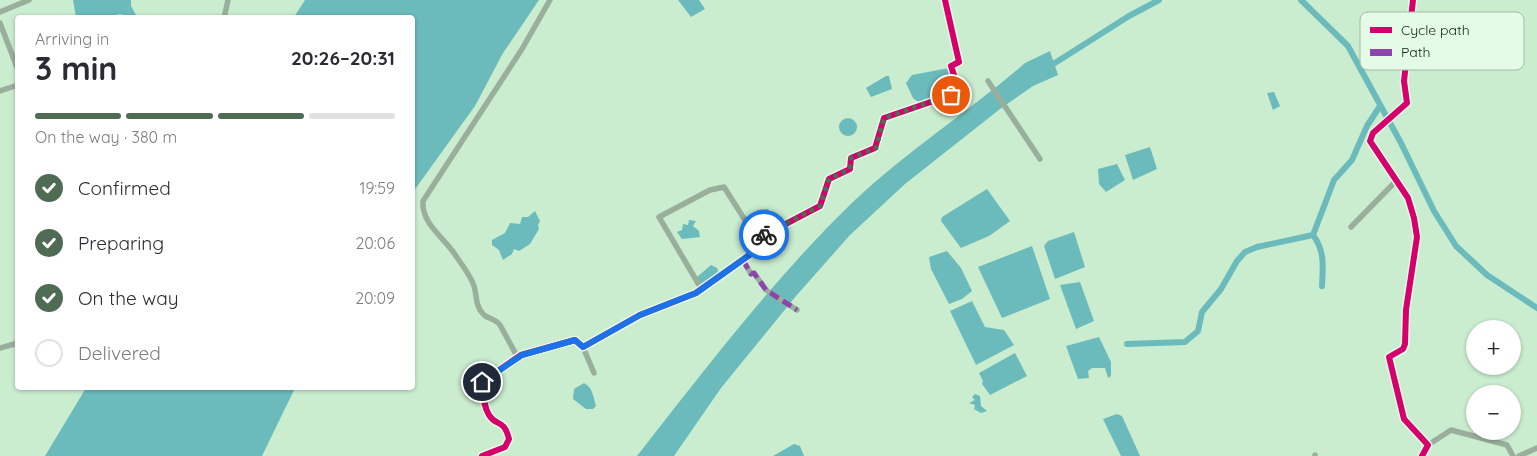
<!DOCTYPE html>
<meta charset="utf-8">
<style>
:root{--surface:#fff;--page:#f7f7f7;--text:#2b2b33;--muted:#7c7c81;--line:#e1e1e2;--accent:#4f6b54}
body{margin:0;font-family:Quicksand,sans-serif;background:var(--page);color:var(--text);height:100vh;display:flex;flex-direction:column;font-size:19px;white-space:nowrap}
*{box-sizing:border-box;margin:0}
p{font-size:16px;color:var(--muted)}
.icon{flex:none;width:28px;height:28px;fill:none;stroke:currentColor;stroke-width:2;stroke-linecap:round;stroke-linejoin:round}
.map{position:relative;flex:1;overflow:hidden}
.sheet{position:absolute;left:15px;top:15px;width:400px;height:375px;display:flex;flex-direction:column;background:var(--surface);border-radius:5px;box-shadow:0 1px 4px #0004}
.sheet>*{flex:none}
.controls{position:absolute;left:1466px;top:320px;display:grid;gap:10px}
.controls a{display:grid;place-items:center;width:55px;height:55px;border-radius:50%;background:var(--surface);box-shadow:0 1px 4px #0004;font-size:25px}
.pin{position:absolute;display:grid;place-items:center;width:42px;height:42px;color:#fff;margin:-21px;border:2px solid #fff;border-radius:50%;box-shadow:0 1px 5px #0007}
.courier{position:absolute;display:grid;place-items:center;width:50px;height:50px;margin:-25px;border:4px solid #1a73e8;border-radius:50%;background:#fff;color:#222;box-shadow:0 1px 6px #0007}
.overview em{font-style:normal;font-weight:700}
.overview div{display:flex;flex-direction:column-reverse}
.overview{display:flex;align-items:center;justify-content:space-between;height:85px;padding:0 20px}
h1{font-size:32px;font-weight:700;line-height:38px}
.bar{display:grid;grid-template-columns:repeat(4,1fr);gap:8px 5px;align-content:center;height:60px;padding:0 20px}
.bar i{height:6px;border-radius:4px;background:var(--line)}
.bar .active{background:var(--accent)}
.bar p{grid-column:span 4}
ol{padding:0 20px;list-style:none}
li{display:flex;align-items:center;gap:15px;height:55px}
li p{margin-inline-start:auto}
li .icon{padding:5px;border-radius:50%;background:var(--accent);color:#fff;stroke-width:4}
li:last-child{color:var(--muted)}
li i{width:28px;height:28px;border:2px solid var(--line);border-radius:50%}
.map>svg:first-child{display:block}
.water{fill:#6cbbbc}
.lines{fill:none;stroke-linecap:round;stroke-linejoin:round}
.canal{stroke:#6cbbbc;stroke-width:6}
.minor{stroke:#99af9c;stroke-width:5.5}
.quiet{stroke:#8e44ad;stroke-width:5;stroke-dasharray:10 5;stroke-linecap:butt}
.cycleway-casing{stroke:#e4fce7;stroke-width:9}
.cycleway{stroke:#d6006c;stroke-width:6}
.done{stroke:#4f6b54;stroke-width:5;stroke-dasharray:0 9}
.route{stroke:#1a73e8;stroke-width:6}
.key{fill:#e4fce7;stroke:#a4bca7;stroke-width:1}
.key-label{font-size:14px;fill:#0d2512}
</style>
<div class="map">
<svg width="1537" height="456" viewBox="0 0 1537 456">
<rect width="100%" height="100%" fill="#caeccf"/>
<g class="water">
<path d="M73,0H131V6L136,15L132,18L120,14L109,17H76Z"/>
<path d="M305,0H539L503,53L475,106L413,192L412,18L294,17Z"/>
<path d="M678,0H699L705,9L691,17Z"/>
<path d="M1050,51L1058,75L1033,86L1000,109L905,184L850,235L796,296L721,388L674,456H637C706,368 774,278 855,200C908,150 970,111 1025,63Z"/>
<path d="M949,68L951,82L947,85V94L921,104L913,98L906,83L912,75Z"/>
<path d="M886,76H889L892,89L871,97L866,88Z"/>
<path d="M1274,92L1280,106L1273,110L1267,93Z"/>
<circle cx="848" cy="127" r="9"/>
<path d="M1150,147L1157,169L1133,180L1125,155Z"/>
<path d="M1117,164L1125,180L1106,192L1099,184L1098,169Z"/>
<path d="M987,189L1010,221L989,236L961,248L941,221L942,217Z"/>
<path d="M768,209L772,215V220L765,219V224L755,230L750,219L756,214L757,210Z"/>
<path d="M535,211L540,221L538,225L539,229L530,244L519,251L514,249L512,254L503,260L499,250L492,245V240L505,233L510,223L520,224L522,217H528Z"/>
<path d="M689,220L696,221L693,226L699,231L700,237L682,239L677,232L682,230L683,224L688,225Z"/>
<path d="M1074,232L1085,267L1055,279L1044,246L1048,241Z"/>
<path d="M1032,246L1050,299L1002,318L978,267Z"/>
<path d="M947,251L961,268L972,291L962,299L949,304L931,269L929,257Z"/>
<path d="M711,265L717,268L719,274L701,284L697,277Z"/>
<path d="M1080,282L1094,321L1076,329L1060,285Z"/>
<path d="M972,301L985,327L1004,330L1014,345L976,365L950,311Z"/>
<path d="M1099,337L1111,362V376L1108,378L1105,368H1092L1088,371L1089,378L1078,379L1066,346Z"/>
<path d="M1015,353L1027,376L990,395L982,384L983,381L979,373Z"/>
<path d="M584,383C593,388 593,396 596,406L593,409H586L573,399L574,389Z"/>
<path d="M86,388H295L262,456H45Z"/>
<path d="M975,394L980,396L981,406L987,411L981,413L974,409L975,405L969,403L975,400L972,397Z"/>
<path d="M1117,414L1122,416L1140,456H1121L1103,419Z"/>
<path d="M794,444L800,446L804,456H773Z"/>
</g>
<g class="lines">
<g class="canal">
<path d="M1301,0L1348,46L1401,143L1434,211L1456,246L1487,275L1537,308"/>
<path d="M1047,68L1129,16L1159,0"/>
<path d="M1313,235C1325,251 1323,266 1322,286"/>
<path d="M1127,344L1185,342L1198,331L1202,312L1221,289L1237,261L1245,252L1257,247L1313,235L1334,180L1352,160L1367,126L1380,106"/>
</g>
<g class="minor">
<path d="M1413,0L1404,81L1407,103L1373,133L1370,141L1408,198L1414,218L1417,237L1406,310L1405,344L1403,349L1389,357L1404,419L1428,445L1422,456"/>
<path d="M0,12L29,0"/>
<path d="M224,18L228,0"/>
<path d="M0,23L18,70"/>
<path d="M988,81L1040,159"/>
<path d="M0,91L18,85"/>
<path d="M1351,227L1397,180"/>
<path d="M743,260L751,274L754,273L766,290L797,310"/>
<path d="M702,290L659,217L710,190L724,187L757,239"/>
<path d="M583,347L594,373"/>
<path d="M0,348L18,343"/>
<path d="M518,358L500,325C496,319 489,319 484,315C475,307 477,295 474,286C471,276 462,265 456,256C445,238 421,224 423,201L522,49L550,0"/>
<path d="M1428,445L1451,430L1507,445L1513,456"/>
<path d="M1315,455V456"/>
<path d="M482,456L505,447L509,439C504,418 496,427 489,415C483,405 483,393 482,382L521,355L575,340L583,347L640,315L696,293L755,251L757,239L820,206L829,179L850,169L851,158L875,148L884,118L951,95L956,81L951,66L959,62L945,0"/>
<path d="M1519,456L1537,448"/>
</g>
<path class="quiet" d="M743,260L751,274L754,273L766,290L797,310"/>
<g class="cycleway-casing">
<g id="cycleway">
<path d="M1413,0L1404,81L1407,103L1373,133L1370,141L1408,198L1414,218L1417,237L1406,310L1405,344L1403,349L1389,357L1404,419L1428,445L1422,456"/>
<path d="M482,456L505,447L509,439C504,418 496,427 489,415C483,405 483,393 482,382L521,355L575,340L583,347L640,315L696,293L755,251L757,239L820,206L829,179L850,169L851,158L875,148L884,118L951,95L956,81L951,66L959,62L945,0"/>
</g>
</g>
<use href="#cycleway" class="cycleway"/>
</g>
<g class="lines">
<path class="done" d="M764,235L820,206L829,179L850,169L851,158L876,148L884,118L951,95"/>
<path class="route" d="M482,382L522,355L575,340L583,347L640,315L696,293L755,251L757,239L764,235"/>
</g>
<rect x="1360" y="12" width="164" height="58" rx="8" class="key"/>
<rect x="1370" y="27" width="22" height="6" fill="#d6006c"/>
<rect x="1370" y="49" width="22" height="7" fill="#8e44ad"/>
<g class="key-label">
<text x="1401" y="35">Cycle path</text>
<text x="1401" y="57">Path</text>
</g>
</svg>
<div class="controls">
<a>+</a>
<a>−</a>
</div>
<div class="pin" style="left:951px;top:95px;background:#ea580c"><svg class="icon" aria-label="bag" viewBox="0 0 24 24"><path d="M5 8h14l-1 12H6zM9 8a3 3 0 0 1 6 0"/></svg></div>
<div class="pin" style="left:482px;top:382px;background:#1f2937"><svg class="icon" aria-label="home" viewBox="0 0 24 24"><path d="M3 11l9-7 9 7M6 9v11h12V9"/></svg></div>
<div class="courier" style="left:764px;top:235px"><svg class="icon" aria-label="bike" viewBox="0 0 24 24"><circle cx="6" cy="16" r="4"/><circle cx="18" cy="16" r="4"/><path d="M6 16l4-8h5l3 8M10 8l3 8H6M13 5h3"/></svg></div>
<section class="sheet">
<div class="overview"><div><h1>3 min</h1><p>Arriving in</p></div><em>20:26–20:31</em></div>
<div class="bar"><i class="active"></i><i class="active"></i><i class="active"></i><i></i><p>On the way · 380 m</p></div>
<ol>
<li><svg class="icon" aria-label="check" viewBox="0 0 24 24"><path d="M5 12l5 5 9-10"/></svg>Confirmed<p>19:59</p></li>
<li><svg class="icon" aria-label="check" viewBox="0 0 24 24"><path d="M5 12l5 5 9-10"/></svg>Preparing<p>20:06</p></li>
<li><svg class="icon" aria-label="check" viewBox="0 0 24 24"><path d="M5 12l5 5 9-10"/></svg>On the way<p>20:09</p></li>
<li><i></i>Delivered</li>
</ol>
</section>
</div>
